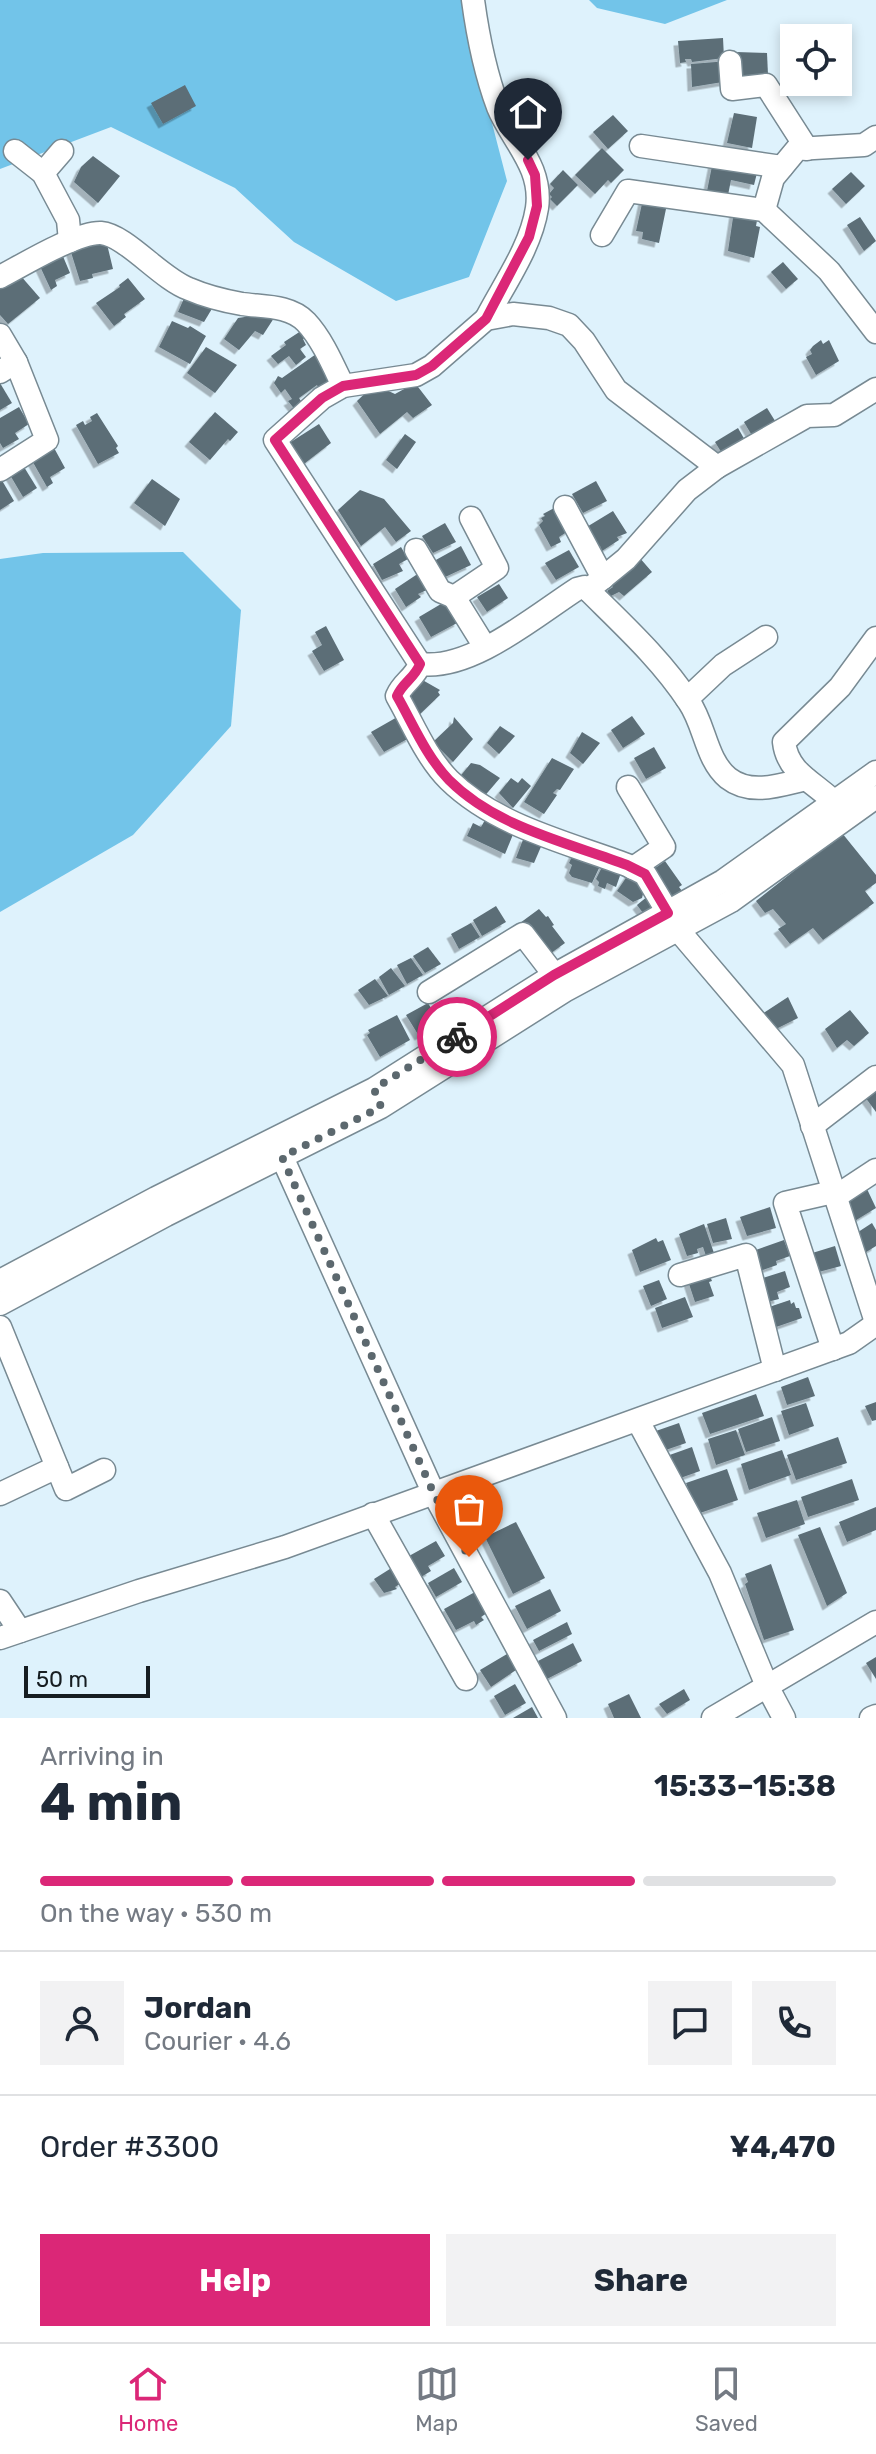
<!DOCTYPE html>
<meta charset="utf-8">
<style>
:root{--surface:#fff;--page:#f2f2f3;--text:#1f2937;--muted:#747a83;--line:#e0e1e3;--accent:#db2777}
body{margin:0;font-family:Rubik,sans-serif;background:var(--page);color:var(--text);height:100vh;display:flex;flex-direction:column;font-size:30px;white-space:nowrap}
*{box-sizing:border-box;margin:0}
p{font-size:26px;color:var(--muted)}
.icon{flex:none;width:44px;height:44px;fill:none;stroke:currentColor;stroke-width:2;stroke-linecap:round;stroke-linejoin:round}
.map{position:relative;height:1718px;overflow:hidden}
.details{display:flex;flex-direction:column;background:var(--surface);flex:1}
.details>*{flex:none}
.tools{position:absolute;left:780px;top:24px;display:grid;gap:16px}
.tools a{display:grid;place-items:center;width:72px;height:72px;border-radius:0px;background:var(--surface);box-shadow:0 4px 12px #0003;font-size:40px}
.scale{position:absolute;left:24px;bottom:20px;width:126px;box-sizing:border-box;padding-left:8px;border:4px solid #161d21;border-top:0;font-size:22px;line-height:28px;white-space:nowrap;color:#161d21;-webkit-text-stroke:6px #def2fc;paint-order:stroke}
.pin{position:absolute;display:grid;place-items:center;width:68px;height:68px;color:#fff;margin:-82px -34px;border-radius:50% 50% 50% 0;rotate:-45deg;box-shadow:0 0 8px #0007}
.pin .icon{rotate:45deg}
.courier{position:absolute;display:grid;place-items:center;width:80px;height:80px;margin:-40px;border:6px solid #db2777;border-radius:50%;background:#fff;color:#222;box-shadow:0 2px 10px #0007}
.head em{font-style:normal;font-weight:700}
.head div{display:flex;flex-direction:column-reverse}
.head{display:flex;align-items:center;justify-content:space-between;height:136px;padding:0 40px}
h1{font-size:52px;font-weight:700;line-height:60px}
.bar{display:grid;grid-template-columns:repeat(4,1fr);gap:12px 8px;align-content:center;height:96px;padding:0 40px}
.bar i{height:10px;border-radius:6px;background:var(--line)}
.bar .selected{background:var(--accent)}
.bar p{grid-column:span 4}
.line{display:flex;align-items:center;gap:20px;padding:0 40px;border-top:2px solid var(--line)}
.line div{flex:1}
.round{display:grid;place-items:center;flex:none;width:84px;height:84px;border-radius:0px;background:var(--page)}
.cta{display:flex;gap:16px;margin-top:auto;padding:16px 40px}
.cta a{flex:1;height:92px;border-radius:0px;background:var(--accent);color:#fff;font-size:32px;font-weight:700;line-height:92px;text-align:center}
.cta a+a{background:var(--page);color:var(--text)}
.tab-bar{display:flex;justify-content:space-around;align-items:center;height:112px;border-top:2px solid var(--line);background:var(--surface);font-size:22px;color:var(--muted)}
.tab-bar a{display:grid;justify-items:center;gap:4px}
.tab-bar .selected{color:var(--accent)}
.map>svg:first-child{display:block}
.forest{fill:#72c4e9}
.building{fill:#5c6e77;filter:url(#shadow)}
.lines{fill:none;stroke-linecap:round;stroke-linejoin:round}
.minor-casing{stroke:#788a93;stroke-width:25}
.minor{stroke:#fff;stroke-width:22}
.done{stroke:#5c686e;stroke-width:8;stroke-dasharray:0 14.4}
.route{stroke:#db2777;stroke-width:10}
</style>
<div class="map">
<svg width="876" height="1718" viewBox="0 0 876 1718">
<defs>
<filter id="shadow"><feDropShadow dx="-4.5" dy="4.5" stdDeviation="0" flood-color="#0004"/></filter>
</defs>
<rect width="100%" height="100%" fill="#def2fc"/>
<g class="forest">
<path d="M0,0H466L472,46L507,181L469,277L396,301L294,242L235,188L111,127L0,169Z"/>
<path d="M589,0H727L665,24L597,8Z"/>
<path d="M183,552L241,610L231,726L133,835L0,912V559L43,553Z"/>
</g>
<g class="building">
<path d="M723,38L724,58L692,62L691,59H685L686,62L680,63L678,41Z"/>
<path d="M736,52L767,53L768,75L755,78L737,76Z"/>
<path d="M728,61L729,81L692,87L691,64Z"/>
<path d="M185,85L196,106L163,124L151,103Z"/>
<path d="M734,113L757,117L752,148L727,143Z"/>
<path d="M613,115L628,131L608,149L593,132Z"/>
<path d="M602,148L624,170L611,183L608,180L595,194L575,175Z"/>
<path d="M93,156L120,176L98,203L74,182L81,167Z"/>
<path d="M713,161L758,169L754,185L731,180L728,195L707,191Z"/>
<path d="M563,170L578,185L557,206L550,199L552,197L549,194L554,188L550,184Z"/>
<path d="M851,172L865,186L846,204L832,189Z"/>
<path d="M643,199L667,204L659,243L642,239L643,232L636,231Z"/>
<path d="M734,211L758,215L756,226L760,227L754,258L728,251Z"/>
<path d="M860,217L876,241L864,251L847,225Z"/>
<path d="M106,240L113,269L92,274L93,278L80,281L70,249Z"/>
<path d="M62,254L70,273L55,280L57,286L51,290L38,262Z"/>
<path d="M783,262L798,279L786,289L771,272Z"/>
<path d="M20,275L40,298L8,324L0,315V284Z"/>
<path d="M128,278L145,299L124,314L126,317L114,326L96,303L120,287L119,285Z"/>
<path d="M185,296L213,307L204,322L178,312Z"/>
<path d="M270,313L274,318L263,335L255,331L239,350L224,339L238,318Z"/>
<path d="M172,321L188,328L190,326L206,336L190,364L159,347Z"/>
<path d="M304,329L308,336L303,339L306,345L300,349L306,357L296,365L289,356L278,364L271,356L286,345L284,342Z"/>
<path d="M821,340L823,344L829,340L839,361L816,375L806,357L812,354L810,350L813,346Z"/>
<path d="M206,347L237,365L215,393L187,373Z"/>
<path d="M319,352L331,384L320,391L317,385L299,398L304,406L296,411L288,401L292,399L285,389L281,393L274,383L278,376L282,378Z"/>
<path d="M0,383L12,403L0,410Z"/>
<path d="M415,383L432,405L413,418L407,412L380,434L357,401L372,387L378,393L384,389L395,394Z"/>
<path d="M19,407L29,424L15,433L19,439L3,448L0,443V418Z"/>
<path d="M767,408L777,424L754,439L744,422Z"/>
<path d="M215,412L238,432L230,441L228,439L210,460L189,442Z"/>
<path d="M97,413L118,446L116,448L119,453L98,464L76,425L83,421L85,425L92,421L90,417Z"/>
<path d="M319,424L331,443L300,467L286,445Z"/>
<path d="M738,428L746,442L723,455L715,442Z"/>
<path d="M405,434L416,442L397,469L386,460Z"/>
<path d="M53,446L65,468L50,477L53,483L47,487L30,457Z"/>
<path d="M24,467L37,488L23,497L10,475Z"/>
<path d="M0,477L14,501L0,510Z"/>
<path d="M152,479L180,499L165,526L134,503Z"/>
<path d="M596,481L607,501L583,513L572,494Z"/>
<path d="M360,490L384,499L411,531L396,542L385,527L361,546L338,510Z"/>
<path d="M558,506L570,530L559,537L561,542L551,547L539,525L543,521L541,518L545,516L543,514Z"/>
<path d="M613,511L627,533L617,537L619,540L602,551L600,546L597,548L585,528Z"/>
<path d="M445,523L456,542L433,553L422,536Z"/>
<path d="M461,546L471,565L443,578L434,561Z"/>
<path d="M401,547L408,559L399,564L403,571L382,580L373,564Z"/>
<path d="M569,550L579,567L556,580L545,563Z"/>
<path d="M639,557L652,572L624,596L619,592L611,596L607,591L613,587L609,583Z"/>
<path d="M419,573L429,589L418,594L421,597L406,607L395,589Z"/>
<path d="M499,584L508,598L487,612L477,597Z"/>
<path d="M446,601L459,622L431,637L419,617Z"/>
<path d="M326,626L344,660L324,671L312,651L322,645L315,632Z"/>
<path d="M419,678L440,690L438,692L440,695L418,716L403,694L421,684Z"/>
<path d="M399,716L411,737L384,752L371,732Z"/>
<path d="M632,716L645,734L623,748L611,730Z"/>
<path d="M454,717L473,739L453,762L433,742L453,723Z"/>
<path d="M500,726L515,736L499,754L487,743Z"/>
<path d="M582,732L600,743L583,764L570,753Z"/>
<path d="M654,747L666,768L646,779L634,758Z"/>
<path d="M552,758L574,769L560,790L557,789L553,793L557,795L544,814L524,802Z"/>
<path d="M471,763L480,765L500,778L482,799L458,779Z"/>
<path d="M511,778L518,783L522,778L531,786L513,808L499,793Z"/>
<path d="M485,820L514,832L505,854L467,836L473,823L481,827Z"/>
<path d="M842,833L876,875V883L865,891L874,903L823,940L813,928L790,944L778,929L786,924L773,909L765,913L756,901Z"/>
<path d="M524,837L543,842L534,863L516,858Z"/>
<path d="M575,850L601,864L592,883L572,877L569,873L572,865L569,863Z"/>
<path d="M665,861L682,885L679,887L682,891L667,899L648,873Z"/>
<path d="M604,863L622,870L616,887L607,883L605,889L598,886L599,882L596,879Z"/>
<path d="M630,872L645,886L642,898L633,902L617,891Z"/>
<path d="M648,896L654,900L650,919L646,911L643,913L637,905Z"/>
<path d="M496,906L506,922L482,936L473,920Z"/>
<path d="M539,909L546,917L548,916L554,925L552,926L565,943L547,956L520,923Z"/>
<path d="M471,923L480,937L459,949L451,934Z"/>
<path d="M428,947L441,964L425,973L413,956Z"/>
<path d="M411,958L423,975L407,984L397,965Z"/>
<path d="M391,968L405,986L389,995L379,977Z"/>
<path d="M375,979L388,996L369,1005L358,990Z"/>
<path d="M788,997L798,1018L772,1031L762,1014Z"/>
<path d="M428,1003L431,1008L434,1007L443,1023L419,1036L406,1015Z"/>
<path d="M850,1010L869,1033L854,1046L847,1040L837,1048L825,1029Z"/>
<path d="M397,1015L410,1040L380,1057L367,1035L370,1033L368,1030Z"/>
<path d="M876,1089V1112L865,1097Z"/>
<path d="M867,1189L876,1208L853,1222L842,1204Z"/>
<path d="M770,1207L776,1228L747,1236L740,1217Z"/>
<path d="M726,1218L732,1239L713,1243L707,1224Z"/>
<path d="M872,1223L876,1230V1246L863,1254L852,1236Z"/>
<path d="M704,1224L715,1256L707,1259L703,1247L697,1249L698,1253L687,1256L679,1234Z"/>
<path d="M656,1238L658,1242L663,1240L671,1260L640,1272L632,1250Z"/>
<path d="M784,1240L790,1256L776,1261L777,1265L757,1272L750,1252Z"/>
<path d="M835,1246L841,1266L815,1273L809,1254Z"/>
<path d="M785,1271L790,1287L777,1292L779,1299L767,1302L760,1279Z"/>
<path d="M709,1274L712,1281L709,1282L714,1296L695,1302L688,1281Z"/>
<path d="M659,1280L667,1299L651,1306L643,1286Z"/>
<path d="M685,1297L693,1317L662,1328L655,1308Z"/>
<path d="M790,1300L791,1304L794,1302L796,1308H799L802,1318L776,1327L769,1307Z"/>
<path d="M808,1377L815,1396L787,1405L781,1387Z"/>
<path d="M756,1394L764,1416L710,1434L702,1413Z"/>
<path d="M876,1402V1420L872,1421L865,1406Z"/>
<path d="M806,1403L814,1426L789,1435L781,1411Z"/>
<path d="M772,1417L780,1441L746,1452L738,1429Z"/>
<path d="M679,1423L686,1443L660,1452L653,1432Z"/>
<path d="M736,1430L745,1455L716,1465L708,1439Z"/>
<path d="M838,1437L847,1463L796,1480L787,1455Z"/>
<path d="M692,1447L700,1471L672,1481L664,1457Z"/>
<path d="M782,1450L791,1475L749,1490L741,1464Z"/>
<path d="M727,1469L738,1500L697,1514L686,1483Z"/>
<path d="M852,1479L859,1500L808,1517L801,1497Z"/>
<path d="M797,1500L805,1524L766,1538L757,1513Z"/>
<path d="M876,1507V1530L847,1542L839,1522Z"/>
<path d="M516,1522L545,1578L513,1594L485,1537Z"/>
<path d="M820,1527L847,1593L827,1606L798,1535Z"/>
<path d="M436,1541L445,1556L428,1566L431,1571L421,1577L409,1556Z"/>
<path d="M771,1564L794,1630L764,1640L745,1584L748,1582L745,1574Z"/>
<path d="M393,1567L403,1582L395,1587L397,1589L384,1593L374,1579Z"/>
<path d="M454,1568L462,1582L436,1597L428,1583Z"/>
<path d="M550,1589L561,1611L527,1629L515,1606Z"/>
<path d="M475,1592L487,1613L481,1617L484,1620L476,1625L474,1621L456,1630L444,1609Z"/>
<path d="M567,1622L572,1634L539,1651L533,1640Z"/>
<path d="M573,1643L582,1661L547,1679L538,1661Z"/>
<path d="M507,1654L516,1670L491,1687L480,1670Z"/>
<path d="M876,1657V1679L866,1663Z"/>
<path d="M515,1684L526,1703L505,1715L494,1696Z"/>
<path d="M684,1689L690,1700L667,1714L659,1704Z"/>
<path d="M629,1694L641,1718H614L608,1704Z"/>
<path d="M532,1707L538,1718H513Z"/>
</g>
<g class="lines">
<g class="minor-casing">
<g id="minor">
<path d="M473,0C478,37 485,72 498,107C512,141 543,167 537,208C531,247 504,284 486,319"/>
<path d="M730,62L732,89L766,85L807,149"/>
<path d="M641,146L782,167"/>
<path d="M15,151L43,173L68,220L70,241"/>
<path d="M43,173L62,151"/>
<path d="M764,210L773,178L797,149L864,145L876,137"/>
<path d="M602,235L628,191L764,210L829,271L876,332"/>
<path d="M0,277C23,265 77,232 101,233C126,235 161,279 189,289C205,296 225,301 242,304C263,307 290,305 306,322C322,339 333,365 343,386"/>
<path d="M0,335L16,362L0,372"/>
<path d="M876,389L834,415L807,416L717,467L616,390L584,341L569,325L549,318L513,314L486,319L432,366L416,375L343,386L322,398L275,440L420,664C414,679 403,682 397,696C413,724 426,757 449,780C496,826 566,842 627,865L645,874L679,931L793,1065L876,1322"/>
<path d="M0,470L47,440L16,362"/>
<path d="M565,507L603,578"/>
<path d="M471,518L497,568L454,597L485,647"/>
<path d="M416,550L440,591L454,597"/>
<path d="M588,590L626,559L687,490L717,467"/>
<path d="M420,664C471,671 535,616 577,589L585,587C621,623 661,659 689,702C705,725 706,760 728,778C751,796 780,785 806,779"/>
<path d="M687,699L723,665L766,637"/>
<path d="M628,787L664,847L633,868"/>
<path d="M843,812C824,785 788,778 784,742L840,687L876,638"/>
<path d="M429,992L523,934L562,985"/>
<path d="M812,1126L876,1077"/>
<path d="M282,1157L434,1494L555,1718"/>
<path d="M835,1197L876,1170"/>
<path d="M680,1275L746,1255L775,1370"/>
<path d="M0,1281L156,1198L374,1089L554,975L723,881L876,772"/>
<path d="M0,1304L166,1215L381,1107L566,990L731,901L876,797"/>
<path d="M0,1327L66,1489L104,1470"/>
<path d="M833,1349L785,1203L833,1192"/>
<path d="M638,1421L720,1573L767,1686L784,1718"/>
<path d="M0,1494L57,1467"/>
<path d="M373,1514L466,1679"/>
<path d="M0,1601L20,1631"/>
<path d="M0,1638L139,1591L285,1547L849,1343L876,1324"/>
<path d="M713,1718L876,1622"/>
<path d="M871,1718L876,1716"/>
</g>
</g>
<use href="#minor" class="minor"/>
</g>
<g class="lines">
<path class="done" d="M457,1037L374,1089L381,1107L282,1157L434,1494L469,1557"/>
<path class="route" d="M457,1037L554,975L668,913L645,874L627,865C566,842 496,827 449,780C426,756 413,724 397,696C403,682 414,679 420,664L275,440L322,398L343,386L416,375L432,366L486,319L529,237L537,206L535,175L528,160"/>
</g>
</svg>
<div class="tools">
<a><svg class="icon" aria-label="locate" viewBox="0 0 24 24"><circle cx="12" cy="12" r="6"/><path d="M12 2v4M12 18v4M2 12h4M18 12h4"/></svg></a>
</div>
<div class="scale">50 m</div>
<div class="pin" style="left:469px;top:1557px;background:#ea580c"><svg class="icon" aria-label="bag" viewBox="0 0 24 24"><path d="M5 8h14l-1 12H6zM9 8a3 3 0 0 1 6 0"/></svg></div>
<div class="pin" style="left:528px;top:160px;background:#1f2937"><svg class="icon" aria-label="home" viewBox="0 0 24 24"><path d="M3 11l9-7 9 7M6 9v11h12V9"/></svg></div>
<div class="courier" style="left:457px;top:1037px"><svg class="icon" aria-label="bike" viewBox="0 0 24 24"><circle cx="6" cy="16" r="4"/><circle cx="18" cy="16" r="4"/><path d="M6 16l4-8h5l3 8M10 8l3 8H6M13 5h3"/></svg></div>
</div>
<section class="details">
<div class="head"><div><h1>4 min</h1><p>Arriving in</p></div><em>15:33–15:38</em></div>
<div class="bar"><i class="selected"></i><i class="selected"></i><i class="selected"></i><i></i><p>On the way · 530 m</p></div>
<div class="line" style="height:144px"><a class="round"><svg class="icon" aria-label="person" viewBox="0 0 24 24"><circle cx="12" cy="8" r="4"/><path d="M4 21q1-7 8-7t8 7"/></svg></a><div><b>Jordan</b><p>Courier · 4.6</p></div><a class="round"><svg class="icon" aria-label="chat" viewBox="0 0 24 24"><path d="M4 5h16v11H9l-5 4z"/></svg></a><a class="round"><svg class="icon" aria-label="phone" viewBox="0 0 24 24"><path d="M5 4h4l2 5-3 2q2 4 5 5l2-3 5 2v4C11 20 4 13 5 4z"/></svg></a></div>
<div class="line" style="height:104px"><div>Order #3300</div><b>¥4,470</b></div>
<div class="cta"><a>Help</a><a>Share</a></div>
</section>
<nav class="tab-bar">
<a class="selected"><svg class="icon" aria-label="home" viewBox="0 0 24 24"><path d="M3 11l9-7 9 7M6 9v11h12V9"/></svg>Home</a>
<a><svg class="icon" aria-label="map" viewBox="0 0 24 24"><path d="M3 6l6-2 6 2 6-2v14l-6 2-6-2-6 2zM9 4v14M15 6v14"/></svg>Map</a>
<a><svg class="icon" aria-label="saved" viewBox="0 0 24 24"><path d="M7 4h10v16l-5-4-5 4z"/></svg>Saved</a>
</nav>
